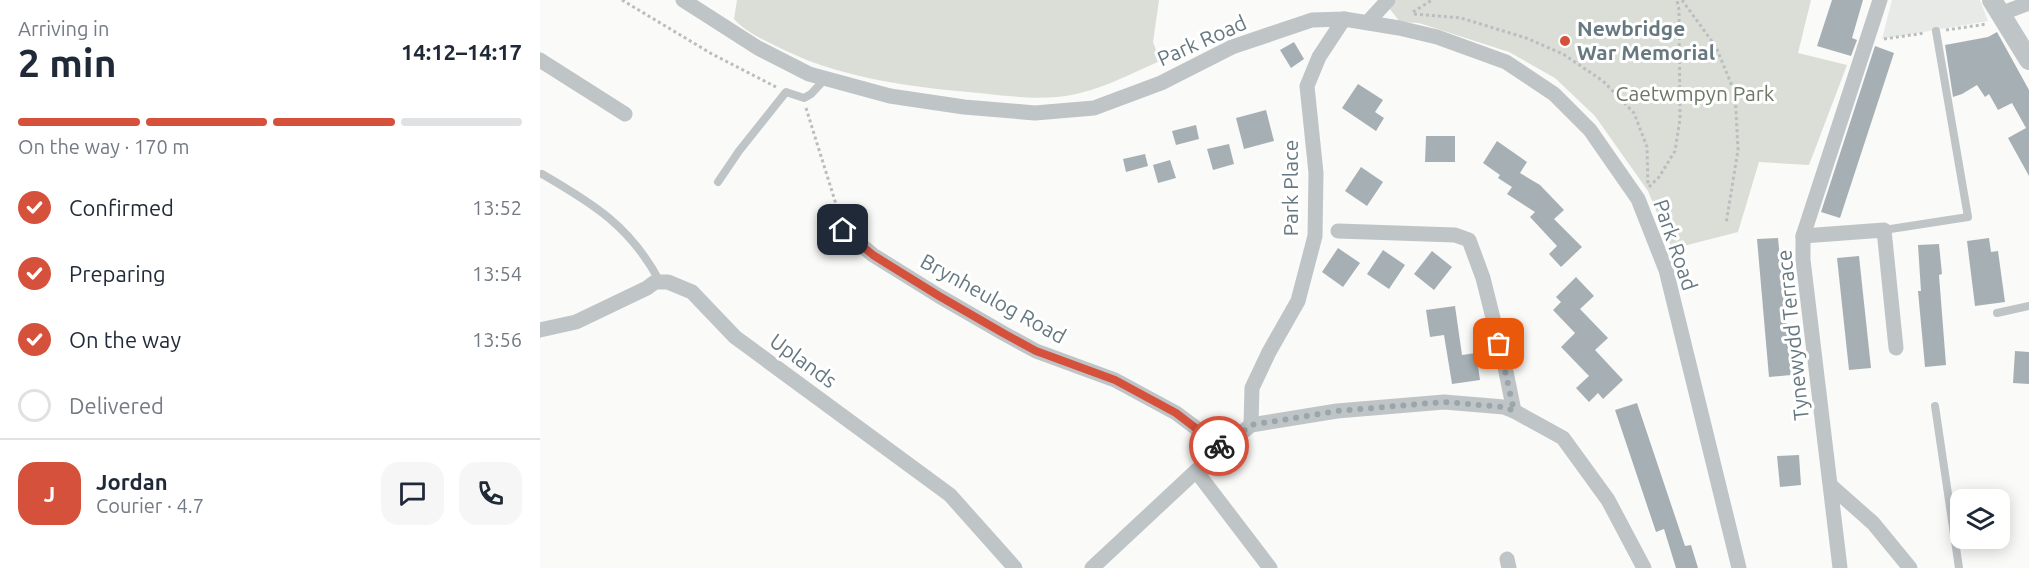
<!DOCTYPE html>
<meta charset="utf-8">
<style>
:root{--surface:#fff;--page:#f6f6f7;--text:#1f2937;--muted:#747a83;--line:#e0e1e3;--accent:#d6513b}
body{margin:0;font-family:Ubuntu,sans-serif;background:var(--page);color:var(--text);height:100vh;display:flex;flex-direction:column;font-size:22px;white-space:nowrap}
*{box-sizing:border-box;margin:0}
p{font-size:20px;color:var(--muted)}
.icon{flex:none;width:33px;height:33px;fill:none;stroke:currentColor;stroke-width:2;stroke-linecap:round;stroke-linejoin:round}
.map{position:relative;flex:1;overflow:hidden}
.panel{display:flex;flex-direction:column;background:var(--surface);width:540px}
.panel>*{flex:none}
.fabs{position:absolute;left:1410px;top:489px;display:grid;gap:12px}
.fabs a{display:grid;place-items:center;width:60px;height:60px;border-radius:12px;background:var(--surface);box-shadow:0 3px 15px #0003;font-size:30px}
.pin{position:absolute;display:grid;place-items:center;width:51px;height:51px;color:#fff;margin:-26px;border-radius:12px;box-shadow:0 3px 9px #0006}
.courier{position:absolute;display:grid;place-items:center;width:60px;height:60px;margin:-30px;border:4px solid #d6513b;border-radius:50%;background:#fff;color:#222;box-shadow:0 2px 8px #0007}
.summary em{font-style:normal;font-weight:700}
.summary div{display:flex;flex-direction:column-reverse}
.summary{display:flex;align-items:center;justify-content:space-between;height:102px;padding:0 18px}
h1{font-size:39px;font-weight:700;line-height:45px}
.bar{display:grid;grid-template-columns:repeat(4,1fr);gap:9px 6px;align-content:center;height:72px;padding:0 18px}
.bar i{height:8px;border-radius:4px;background:var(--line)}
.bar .selected{background:var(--accent)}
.bar p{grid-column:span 4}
.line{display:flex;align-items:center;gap:15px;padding:0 18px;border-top:2px solid var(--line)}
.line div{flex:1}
.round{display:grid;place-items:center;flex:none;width:63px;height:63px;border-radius:18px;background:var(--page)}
ol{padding:0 18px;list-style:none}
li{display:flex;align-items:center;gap:18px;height:66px}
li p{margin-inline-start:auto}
li .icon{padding:6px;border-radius:50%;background:var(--accent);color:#fff;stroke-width:4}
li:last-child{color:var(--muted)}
li i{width:33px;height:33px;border:3px solid var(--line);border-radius:50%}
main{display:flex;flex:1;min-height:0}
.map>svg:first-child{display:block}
.built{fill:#e8eae8}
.green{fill:#daded7}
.building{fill:#a6b0b4}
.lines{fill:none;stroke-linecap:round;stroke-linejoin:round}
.path{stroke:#babec0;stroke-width:3;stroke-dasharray:3 3;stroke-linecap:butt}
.service{stroke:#bfc4c7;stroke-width:8}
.minor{stroke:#bfc4c7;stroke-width:15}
.tertiary{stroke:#bfc4c7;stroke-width:20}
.done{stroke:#9aa6aa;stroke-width:6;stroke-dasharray:0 10.8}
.route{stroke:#d6513b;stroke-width:8}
.poi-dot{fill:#d6513b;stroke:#fff;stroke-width:2}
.labels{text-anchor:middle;stroke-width:6;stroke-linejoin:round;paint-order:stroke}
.poi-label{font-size:21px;font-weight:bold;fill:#667880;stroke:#fff;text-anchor:start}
.street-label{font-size:21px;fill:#667880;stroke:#fff}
.park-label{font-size:21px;fill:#6b7966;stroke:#fff}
</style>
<main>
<section class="panel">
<div class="summary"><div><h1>2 min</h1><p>Arriving in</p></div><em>14:12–14:17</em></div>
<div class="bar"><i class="selected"></i><i class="selected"></i><i class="selected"></i><i></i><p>On the way · 170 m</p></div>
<ol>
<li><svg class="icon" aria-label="check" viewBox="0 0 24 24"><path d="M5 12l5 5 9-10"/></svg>Confirmed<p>13:52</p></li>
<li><svg class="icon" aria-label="check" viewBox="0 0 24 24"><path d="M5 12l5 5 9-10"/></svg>Preparing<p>13:54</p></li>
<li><svg class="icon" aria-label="check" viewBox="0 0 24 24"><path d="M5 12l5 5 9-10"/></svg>On the way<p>13:56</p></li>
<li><i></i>Delivered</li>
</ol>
<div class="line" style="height:108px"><b class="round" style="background:var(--accent);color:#fff">J</b><div><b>Jordan</b><p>Courier · 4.7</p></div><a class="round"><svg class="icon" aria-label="chat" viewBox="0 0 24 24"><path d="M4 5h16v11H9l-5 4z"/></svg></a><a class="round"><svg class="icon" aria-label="phone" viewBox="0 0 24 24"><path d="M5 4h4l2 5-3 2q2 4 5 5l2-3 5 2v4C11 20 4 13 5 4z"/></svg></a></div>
</section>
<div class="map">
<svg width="1489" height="568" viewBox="0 0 1489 568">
<rect width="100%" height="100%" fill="#fafaf8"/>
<path class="built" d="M1352,0H1440L1448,21L1342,39Z"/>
<g class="green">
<path d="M197,0H619L613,42L620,61C588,75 553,94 517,97C492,99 465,96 439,93C368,87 296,78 232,44C218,37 205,31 194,19Z"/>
<path d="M856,0H1271L1258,53L1307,65L1269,165L1219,162L1198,232L1132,249L1108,191L1055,116L1015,78L969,52L879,23L860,22L849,8Z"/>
</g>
<g class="building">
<path d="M1292,0H1323L1312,38L1317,40L1311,56L1277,46Z"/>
<path d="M1457,32L1489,90V176L1468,138L1486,128L1472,103L1458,110L1449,94L1445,97L1437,85L1422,94L1413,97L1405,45L1448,37Z"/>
<path d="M754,42L764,59L751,68L740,50Z"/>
<path d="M1335,46L1354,53L1300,218L1281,212Z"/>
<path d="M818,84L843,100L835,112L844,118L836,131L802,108Z"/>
<path d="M726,110L734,141L704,149L696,118Z"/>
<path d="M656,125L659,139L636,145L632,131Z"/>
<path d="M886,136H915V162H885Z"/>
<path d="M957,141L987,162L980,173L1000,185L1024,210L1014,219L1042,247L1021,267L1009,254L1017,246L990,217L995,212L967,194L972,187L958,178L960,175L943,163Z"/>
<path d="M689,144L694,164L673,170L667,149Z"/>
<path d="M605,154L608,166L586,172L583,159Z"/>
<path d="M630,160L636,178L618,183L613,165Z"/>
<path d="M821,167L843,182L827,206L805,191Z"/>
<path d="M1238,238L1251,375L1229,377L1217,239Z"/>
<path d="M1449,238L1451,252L1458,251L1465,302L1435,306L1427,241Z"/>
<path d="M1399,244L1402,274L1399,275L1406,365L1385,367L1378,291H1381L1378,245Z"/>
<path d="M798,248L820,263L803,287L782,272Z"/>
<path d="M843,250L865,265L849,289L827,274Z"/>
<path d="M892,251L912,267L894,290L874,274Z"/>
<path d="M1319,256L1331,368L1309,370L1297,258Z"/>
<path d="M1036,277L1054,296L1040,309L1068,338L1055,350L1083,380L1063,399L1058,393L1049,402L1036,388L1049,376L1021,347L1035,333L1013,310L1021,302L1016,297Z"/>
<path d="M915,306L922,355L936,353L940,380L912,384L904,335L890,337L886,310Z"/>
<path d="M1475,351L1489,352V384L1473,383Z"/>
<path d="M1097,403L1145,546L1151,545L1158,568H1136L1124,529L1116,532L1075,410Z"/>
<path d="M1259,455L1261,485L1240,487L1237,456Z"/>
</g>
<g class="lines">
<g class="path">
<path d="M82,0L172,54L236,87"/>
<path d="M1142,0L1176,47L1195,93L1198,150L1186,224"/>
<path d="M873,12L892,0"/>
<path d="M874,14L921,18L986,38L1023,54L1063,81L1094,113L1107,147L1108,186"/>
<path d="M1406,30L1447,24"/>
<path d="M1344,39L1385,33"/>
<path d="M266,108L300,217"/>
<path d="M1109,187L1119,177L1135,151L1140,119L1139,10L1137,0"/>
</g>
<g class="service">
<path d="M2,174C54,204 91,227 120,282"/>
<path d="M178,182L199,151L246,92L264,98L271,94L285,79"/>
<path d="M1344,230L1428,217L1396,31"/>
<path d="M1457,313L1489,306"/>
<path d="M1395,406L1419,568"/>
</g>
<g class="minor">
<path d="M143,0L218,48L269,74L350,96L424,107L495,113L554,108L621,83L692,47L772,20L804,19L859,28L897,37L966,62L1014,94L1050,130L1098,199L1126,270L1199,568"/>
<path d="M1460,14L1489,3"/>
<path d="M828,22L848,0"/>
<path d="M0,60L85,114"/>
<path d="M303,230L333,255L399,296L463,333L496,351L575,380L636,413L683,448"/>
<path d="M798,231L915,235L929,240L943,278L964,362L974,411"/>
<path d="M1263,236L1344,230L1356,348"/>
<path d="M0,330L36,322L107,288L115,282H128L152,292L195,337L410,495L475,568"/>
<path d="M711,425L712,388L729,352L758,301L775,236L776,173L767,86L779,57L804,19"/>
<path d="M656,471L730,568"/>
<path d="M1291,486L1333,523L1370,568"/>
<path d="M967,559L969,568"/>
<path d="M552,568L656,471L711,425L797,411L904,402L964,407L974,411L1023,438L1068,500L1104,568"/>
<path d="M1300,568L1263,260V236L1340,0"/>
</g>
<path class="tertiary" d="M1452,0L1489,60"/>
</g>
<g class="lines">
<path class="done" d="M679,446L683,448L711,425L797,411L904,402L964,407L974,411L959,344"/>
<path class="route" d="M303,230L333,255L399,296L463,333L496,351L575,380L636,413L679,446"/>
</g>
<circle class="poi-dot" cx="1025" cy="41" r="6"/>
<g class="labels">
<g class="poi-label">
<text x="1037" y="36">Newbridge<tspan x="1037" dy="24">War Memorial</tspan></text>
</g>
<g class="street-label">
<text transform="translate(662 41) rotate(-24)" y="7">Park Road</text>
<text transform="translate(751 188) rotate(-90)" y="7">Park Place</text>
<text transform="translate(1135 245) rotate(71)" y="7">Park Road</text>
<text transform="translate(453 299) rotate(29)" y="7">Brynheulog Road</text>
<text transform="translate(1253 335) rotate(-96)" y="7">Tynewydd Terrace</text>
<text transform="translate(263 361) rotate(36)" y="7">Uplands</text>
</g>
<g class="park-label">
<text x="1155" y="101">Caetwmpyn Park</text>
</g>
</g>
</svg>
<div class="fabs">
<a><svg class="icon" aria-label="layers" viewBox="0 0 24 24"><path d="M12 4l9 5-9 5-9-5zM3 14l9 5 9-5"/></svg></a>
</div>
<div class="pin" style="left:959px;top:344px;background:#ea580c"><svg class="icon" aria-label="bag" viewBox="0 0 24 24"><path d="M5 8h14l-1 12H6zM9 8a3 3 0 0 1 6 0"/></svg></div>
<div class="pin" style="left:303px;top:230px;background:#1f2937"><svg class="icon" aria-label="home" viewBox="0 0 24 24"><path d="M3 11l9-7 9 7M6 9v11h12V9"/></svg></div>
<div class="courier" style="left:679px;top:446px"><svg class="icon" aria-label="bike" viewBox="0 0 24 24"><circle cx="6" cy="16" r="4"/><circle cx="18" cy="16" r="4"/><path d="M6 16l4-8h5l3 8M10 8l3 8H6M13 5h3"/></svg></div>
</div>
</main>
